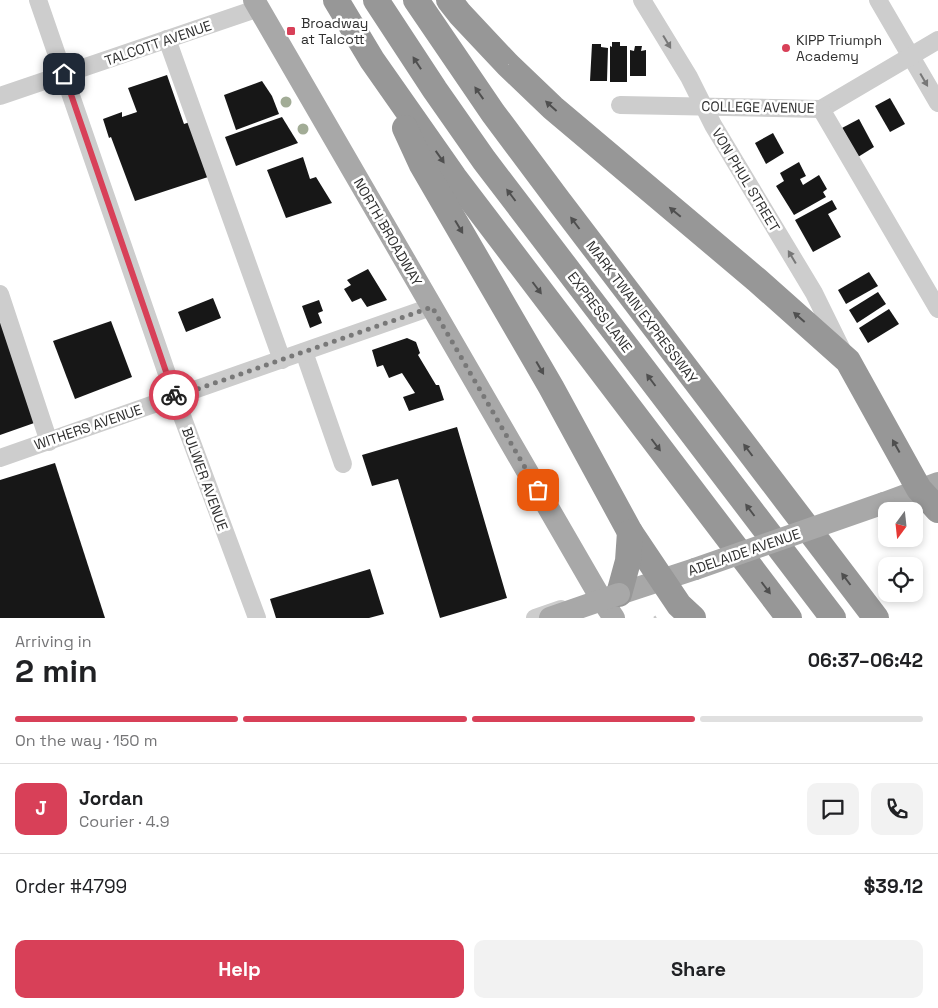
<!DOCTYPE html>
<meta charset="utf-8">
<style>
:root{--surface:#fff;--page:#f2f2f2;--text:#202124;--muted:#757577;--line:#e0e0e0;--accent:#d84058}
body{margin:0;font-family:"Space Grotesk",sans-serif;background:var(--page);color:var(--text);height:100vh;display:flex;flex-direction:column;font-size:19px;white-space:nowrap}
*{box-sizing:border-box;margin:0}
p{font-size:16px;color:var(--muted)}
.icon{flex:none;width:28px;height:28px;fill:none;stroke:currentColor;stroke-width:2;stroke-linecap:round;stroke-linejoin:round}
.map{position:relative;height:618px;overflow:hidden}
.panel{display:flex;flex-direction:column;background:var(--surface);flex:1}
.panel>*{flex:none}
.needle{width:32px;rotate:195deg}
.controls{position:absolute;left:878px;top:502px;display:grid;gap:10px}
.controls a{display:grid;place-items:center;width:45px;height:45px;border-radius:10px;background:var(--surface);box-shadow:0 2px 8px #0003;font-size:25px}
.pin{position:absolute;display:grid;place-items:center;width:42px;height:42px;color:#fff;margin:-21px;border-radius:10px;box-shadow:0 2px 8px #0006}
.courier{position:absolute;display:grid;place-items:center;width:50px;height:50px;margin:-25px;border:4px solid #d84058;border-radius:50%;background:#fff;color:#222;box-shadow:0 1px 6px #0007}
.headline em{font-style:normal;font-weight:800}
.headline div{display:flex;flex-direction:column-reverse}
.headline{display:flex;align-items:center;justify-content:space-between;height:85px;padding:0 15px}
h1{font-size:32px;font-weight:800;line-height:38px}
.bar{display:grid;grid-template-columns:repeat(4,1fr);gap:8px 5px;align-content:center;height:60px;padding:0 15px}
.bar i{height:6px;border-radius:4px;background:var(--line)}
.bar .on{background:var(--accent)}
.bar p{grid-column:span 4}
.line{display:flex;align-items:center;gap:12px;padding:0 15px;border-top:1px solid var(--line)}
.line div{flex:1}
.round{display:grid;place-items:center;flex:none;width:52px;height:52px;border-radius:10px;background:var(--page)}
.primary-button{display:flex;gap:10px;margin-top:auto;padding:10px 15px}
.primary-button a{flex:1;height:58px;border-radius:10px;background:var(--accent);color:#fff;font-size:20px;font-weight:800;line-height:58px;text-align:center}
.primary-button a+a{background:var(--page);color:var(--text)}
.map>svg:first-child{display:block}
.building{fill:#171717}
.lines{fill:none;stroke-linecap:round;stroke-linejoin:round}
.path{stroke:#c7c7c7;stroke-width:2.5;stroke-dasharray:2.5 2.5;stroke-linecap:butt}
.minor{stroke:#cdcdcd;stroke-width:18}
.major{stroke:#a8a8a8;stroke-width:22}
.highway{stroke:#979797;stroke-width:26}
.major-bridge{stroke:#a8a8a8;stroke-width:22}
.tree{fill:#a2ac96}
.oneway{fill:#777}
.oneway2{fill:#4f4f4f}
.done{stroke:#787878;stroke-width:5;stroke-dasharray:0 9}
.route{stroke:#d84058;stroke-width:6}
.poi-dot{fill:#d84058;stroke:#fff;stroke-width:2}
.labels{text-anchor:middle;stroke-width:5;stroke-linejoin:round;paint-order:stroke}
.poi-label{font-size:14px;fill:#303030;stroke:#fff;text-anchor:start}
.street-label{font-size:14px;fill:#303030;stroke:#fff}
</style>
<div class="map">
<svg width="938" height="618" viewBox="0 0 938 618">
<rect width="100%" height="100%" fill="#fff"/>
<g class="building">
<path d="M612,42H620V46H627V82H610V46L612,47Z"/>
<path d="M592,44H601V47L608,48L607,81H590Z"/>
<path d="M635,46H642L641,51L646,50V76H630V50L634,51Z"/>
<path d="M167,75L184,124L190,122L208,177L135,201L111,137L109,138L103,119L122,112V117L137,112L128,88Z"/>
<path d="M262,81L272,96L279,114L236,130L224,95Z"/>
<path d="M890,98L905,124L890,132L875,106Z"/>
<path d="M282,117L298,143L236,166L225,137Z"/>
<path d="M859,119L874,147L858,157L842,128Z"/>
<path d="M773,133L784,153L766,164L755,143Z"/>
<path d="M303,157L310,179L316,177L332,203L286,218L267,170Z"/>
<path d="M799,162L806,176L800,179L803,185L819,175L827,189L823,192L826,197L794,215L776,186L784,181L780,173Z"/>
<path d="M832,200L837,209L828,214L841,237L813,252L795,220Z"/>
<path d="M368,269L387,300L367,307L361,298L352,302L344,289L351,285L347,280Z"/>
<path d="M869,272L878,286L846,304L838,290Z"/>
<path d="M878,292L886,304L857,323L849,310Z"/>
<path d="M213,298L221,318L186,332L178,312Z"/>
<path d="M319,300L323,311L318,313L322,323L310,328L302,306Z"/>
<path d="M889,309L899,324L868,343L859,328Z"/>
<path d="M0,317L37,422L0,435Z"/>
<path d="M111,321L132,377L75,399L53,341Z"/>
<path d="M407,338L416,342L420,353L418,355L436,385H439L444,400L409,411L403,397L415,393L402,373L389,378L383,365L377,367L372,350Z"/>
<path d="M457,427L507,598L440,618L398,479L372,486L362,455Z"/>
<path d="M55,463L105,618H0V480Z"/>
<path d="M370,569L384,614L369,618H276L270,599Z"/>
</g>
<g class="lines">
<path class="path" d="M654,618L657,616"/>
<g class="minor">
<path d="M38,0L175,397L257,618"/>
<path d="M642,0L689,77L713,125L814,293L842,350"/>
<path d="M878,0L938,103"/>
<path d="M167,39L282,360"/>
<path d="M0,96L259,8"/>
<path d="M620,105L821,109L938,40"/>
<path d="M821,109L938,309"/>
<path d="M0,294L49,442"/>
<path d="M304,352L343,464"/>
<path d="M0,458L431,307"/>
<path d="M535,618L561,609"/>
</g>
<g class="major">
<path d="M254,0L600,597L614,618"/>
<path d="M884,503L938,483"/>
<path d="M619,594L695,569"/>
</g>
<g class="highway">
<path d="M336,0L372,60L454,177L789,618"/>
<path d="M376,0L435,90L484,160L833,618"/>
<path d="M416,0L493,113L558,200L876,618"/>
<path d="M449,0L460,14L508,65L553,108L757,280L848,361L919,489L938,510"/>
<path d="M405,128L422,165L551,387L630,532L679,605L693,618"/>
<path d="M619,594L628,561L630,532"/>
</g>
<g class="major-bridge">
<path d="M695,569L884,503"/>
<path d="M550,618L619,594"/>
</g>
</g>
<g class="tree">
<circle cx="286" cy="102" r="5.5"/>
<circle cx="303" cy="129" r="5.5"/>
</g>
<defs><path id="oneway-solid" d="M-6-.8H1V-3.2L6.5 0L1 3.2V.8H-6Z" transform="scale(1.25)"/></defs>
<g class="oneway">
<use href="#oneway-solid" transform="translate(667 42) rotate(59)"/>
<use href="#oneway-solid" transform="translate(924 80) rotate(60)"/>
<use href="#oneway-solid" transform="translate(792 257) rotate(-121)"/>
</g>
<g class="oneway2">
<use href="#oneway-solid" transform="translate(417 63) rotate(-123)"/>
<use href="#oneway-solid" transform="translate(479 93) rotate(-125)"/>
<use href="#oneway-solid" transform="translate(551 106) rotate(-138)"/>
<use href="#oneway-solid" transform="translate(440 157) rotate(55)"/>
<use href="#oneway-solid" transform="translate(511 195) rotate(-127)"/>
<use href="#oneway-solid" transform="translate(675 212) rotate(-140)"/>
<use href="#oneway-solid" transform="translate(575 223) rotate(-127)"/>
<use href="#oneway-solid" transform="translate(459 227) rotate(59)"/>
<use href="#oneway-solid" transform="translate(537 288) rotate(53)"/>
<use href="#oneway-solid" transform="translate(799 317) rotate(-139)"/>
<use href="#oneway-solid" transform="translate(540 368) rotate(60)"/>
<use href="#oneway-solid" transform="translate(651 380) rotate(-127)"/>
<use href="#oneway-solid" transform="translate(656 445) rotate(53)"/>
<use href="#oneway-solid" transform="translate(896 446) rotate(-119)"/>
<use href="#oneway-solid" transform="translate(748 450) rotate(-127)"/>
<use href="#oneway-solid" transform="translate(750 510) rotate(-127)"/>
<use href="#oneway-solid" transform="translate(846 579) rotate(-127)"/>
<use href="#oneway-solid" transform="translate(766 588) rotate(53)"/>
</g>
<g class="lines">
<path class="done" d="M174,395L175,397L432,307L538,490"/>
<path class="route" d="M64,74L174,395"/>
</g>
<g class="poi-dot">
<rect x="286" y="26" width="10" height="10" rx="2.5"/>
<circle cx="786" cy="48" r="5"/>
</g>
<g class="labels">
<g class="poi-label">
<text x="301" y="28">Broadway<tspan x="301" dy="16">at Talcott</tspan></text>
<text x="796" y="45">KIPP Triumph<tspan x="796" dy="16">Academy</tspan></text>
</g>
<g class="street-label">
<text transform="translate(158 43) rotate(-19)" y="5">TALCOTT AVENUE</text>
<text transform="translate(758 107) rotate(1)" y="5">COLLEGE AVENUE</text>
<text transform="translate(746 180) rotate(59)" y="5">VON PHUL STREET</text>
<text transform="translate(388 232) rotate(60)" y="5">NORTH BROADWAY</text>
<text transform="translate(600 312) rotate(53)" y="5">EXPRESS LANE</text>
<text transform="translate(642 312) rotate(53)" y="5">MARK TWAIN EXPRESSWAY</text>
<text transform="translate(88 427) rotate(-19)" y="5">WITHERS AVENUE</text>
<text transform="translate(205 479) rotate(70)" y="5">BULWER AVENUE</text>
<text transform="translate(744 552) rotate(-19)" y="5">ADELAIDE AVENUE</text>
</g>
</g>
</svg>
<div class="controls">
<a><svg class="needle" viewBox="-14 -14 28 28"><path d="M0-13l5 13h-10z" fill="#e53935"/><path d="M0 13l5-13h-10z" fill="#757577"/></svg></a>
<a><svg class="icon" aria-label="locate" viewBox="0 0 24 24"><circle cx="12" cy="12" r="6"/><path d="M12 2v4M12 18v4M2 12h4M18 12h4"/></svg></a>
</div>
<div class="pin" style="left:538px;top:490px;background:#ea580c"><svg class="icon" aria-label="bag" viewBox="0 0 24 24"><path d="M5 8h14l-1 12H6zM9 8a3 3 0 0 1 6 0"/></svg></div>
<div class="pin" style="left:64px;top:74px;background:#1f2937"><svg class="icon" aria-label="home" viewBox="0 0 24 24"><path d="M3 11l9-7 9 7M6 9v11h12V9"/></svg></div>
<div class="courier" style="left:174px;top:395px"><svg class="icon" aria-label="bike" viewBox="0 0 24 24"><circle cx="6" cy="16" r="4"/><circle cx="18" cy="16" r="4"/><path d="M6 16l4-8h5l3 8M10 8l3 8H6M13 5h3"/></svg></div>
</div>
<section class="panel">
<div class="headline"><div><h1>2 min</h1><p>Arriving in</p></div><em>06:37–06:42</em></div>
<div class="bar"><i class="on"></i><i class="on"></i><i class="on"></i><i></i><p>On the way · 150 m</p></div>
<div class="line" style="height:90px"><b class="round" style="background:var(--accent);color:#fff">J</b><div><b>Jordan</b><p>Courier · 4.9</p></div><a class="round"><svg class="icon" aria-label="chat" viewBox="0 0 24 24"><path d="M4 5h16v11H9l-5 4z"/></svg></a><a class="round"><svg class="icon" aria-label="phone" viewBox="0 0 24 24"><path d="M5 4h4l2 5-3 2q2 4 5 5l2-3 5 2v4C11 20 4 13 5 4z"/></svg></a></div>
<div class="line" style="height:65px"><div>Order #4799</div><b>$39.12</b></div>
<div class="primary-button"><a>Help</a><a>Share</a></div>
</section>
